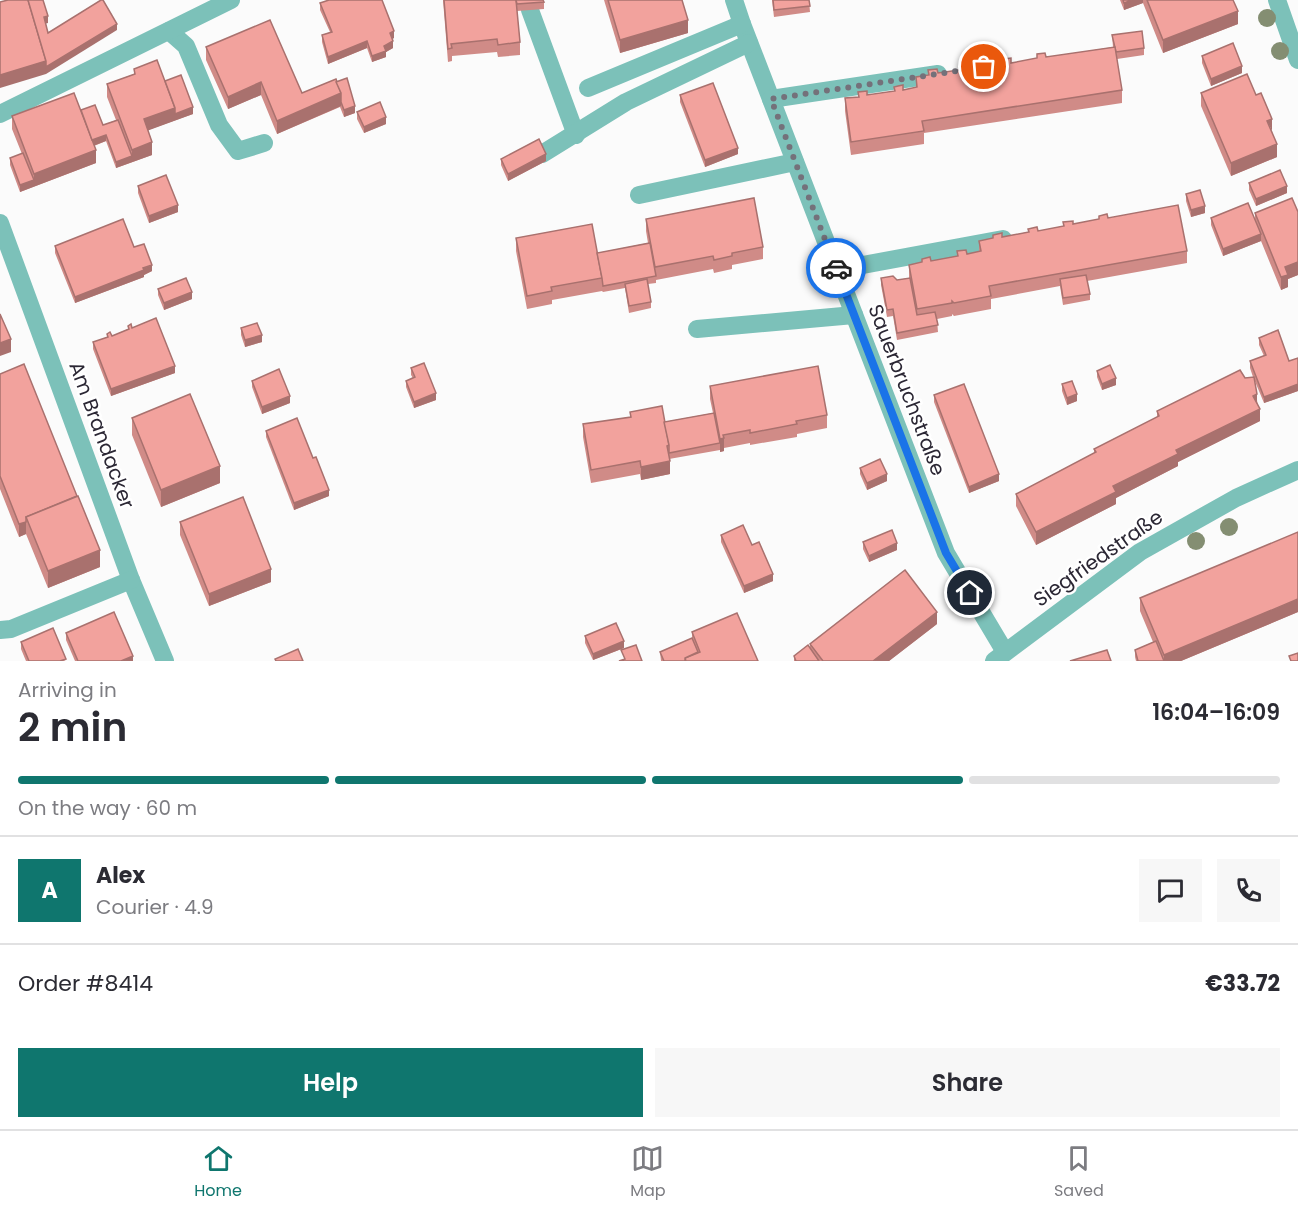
<!DOCTYPE html>
<meta charset="utf-8">
<style>
:root{--surface:#fff;--page:#f7f7f7;--text:#2b2b33;--muted:#7c7c81;--line:#e1e1e2;--accent:#0f766e}
body{margin:0;font-family:Poppins,sans-serif;background:var(--page);color:var(--text);height:100vh;display:flex;flex-direction:column;font-size:22px;white-space:nowrap}
*{box-sizing:border-box;margin:0}
p{font-size:20px;color:var(--muted)}
.icon{flex:none;width:33px;height:33px;fill:none;stroke:currentColor;stroke-width:2;stroke-linecap:round;stroke-linejoin:round}
.map{position:relative;height:661px;overflow:hidden}
.details{display:flex;flex-direction:column;background:var(--surface);flex:1}
.details>*{flex:none}
.pin{position:absolute;display:grid;place-items:center;width:51px;height:51px;color:#fff;margin:-26px;border:3px solid #fff;border-radius:50%;box-shadow:0 2px 6px #0007}
.courier{position:absolute;display:grid;place-items:center;width:60px;height:60px;margin:-30px;border:4px solid #1a73e8;border-radius:50%;background:#fff;color:#222;box-shadow:0 2px 8px #0007}
.head em{font-style:normal;font-weight:600}
.head div{display:flex;flex-direction:column-reverse}
.head{display:flex;align-items:center;justify-content:space-between;height:102px;padding:0 18px}
h1{font-size:39px;font-weight:600;line-height:45px}
.bar{display:grid;grid-template-columns:repeat(4,1fr);gap:9px 6px;align-content:center;height:72px;padding:0 18px}
.bar i{height:8px;border-radius:4px;background:var(--line)}
.bar .current{background:var(--accent)}
.bar p{grid-column:span 4}
.line{display:flex;align-items:center;gap:15px;padding:0 18px;border-top:2px solid var(--line)}
.line div{flex:1}
.round{display:grid;place-items:center;flex:none;width:63px;height:63px;border-radius:0px;background:var(--page)}
.action{display:flex;gap:12px;margin-top:auto;padding:12px 18px}
.action a{flex:1;height:69px;border-radius:0px;background:var(--accent);color:#fff;font-size:24px;font-weight:600;line-height:69px;text-align:center}
.action a+a{background:var(--page);color:var(--text)}
.dock{display:flex;justify-content:space-around;align-items:center;height:84px;border-top:2px solid var(--line);background:var(--surface);font-size:16px;color:var(--muted)}
.dock a{display:grid;justify-items:center;gap:3px}
.dock .current{color:var(--accent)}
.map>svg:first-child{display:block}
.lines{fill:none;stroke-linecap:round;stroke-linejoin:round}
.minor{stroke:#7cc1b9;stroke-width:18}
.tree{fill:#848e72}
.wall{fill:#d08b87}
.shaded-wall{fill:#a9716e}
.building{fill:#f2a29d;stroke:#a9716e;stroke-width:1.5}
.done{stroke:#74717a;stroke-width:6;stroke-dasharray:0 10.8}
.route{stroke:#1a73e8;stroke-width:8}
.labels{text-anchor:middle;stroke-width:5;stroke-linejoin:round;paint-order:stroke}
.street-label{font-size:20px;fill:#2b2734;stroke:#fff}
</style>
<div class="map">
<svg width="1298" height="661" viewBox="0 0 1298 661">
<rect width="100%" height="100%" fill="#fbfbfb"/>
<g class="lines">
<g class="minor">
<path d="M734,0L742,24L946,553L1005,652"/>
<path d="M1277,0L1298,60"/>
<path d="M530,10L576,135"/>
<path d="M169,31L186,46L219,125L238,151L264,143"/>
<path d="M588,88L742,24"/>
<path d="M771,99L938,74"/>
<path d="M0,114L231,0"/>
<path d="M542,154L626,102L749,43"/>
<path d="M639,195L795,162"/>
<path d="M0,223L131,580L165,661"/>
<path d="M836,270L1003,239"/>
<path d="M697,329L854,315"/>
<path d="M0,630L11,629L131,580"/>
<path d="M994,661L1140,552L1236,498L1298,470"/>
</g>
</g>
<g class="tree">
<circle cx="1267" cy="18" r="9"/>
<circle cx="1280" cy="51" r="9"/>
<circle cx="1229" cy="527" r="9"/>
<circle cx="1196" cy="541" r="9"/>
</g>
<g class="wall">
<path d="M443,0L544,2V9L517,11L520,42V55L498,57L497,52L452,56V61L448,62Z"/>
<path d="M604,0H682L688,33L620,53Z"/>
<path d="M772,0H809L810,12L774,17Z"/>
<path d="M1120,0H1233L1238,24L1163,53L1143,3L1124,10Z"/>
<path d="M320,3L394,38L392,39L393,48L386,52V57L372,62L367,48L328,64L322,42V35L330,32L320,10Z"/>
<path d="M1112,35L1144,48V55L1117,59L1122,90V103L924,133V144L851,155L845,111V98L858,97V92L867,95L894,91V87L903,90L916,88V77L928,75V70L938,73L966,69V64L975,68L1003,63V59L1011,63L1113,47Z"/>
<path d="M206,47L302,93L336,79L355,113L344,117L340,107L277,134L261,95L228,109L206,60Z"/>
<path d="M1202,56L1242,73L1211,86L1202,63Z"/>
<path d="M134,69L165,81L193,114L148,130L152,155L116,168L106,141L94,146L96,163L20,192L10,165V158L22,154L12,129V116L81,110L103,125L116,120L107,97V84L134,74Z"/>
<path d="M1201,93L1272,131L1277,157L1231,176L1201,106Z"/>
<path d="M680,95L738,154L705,167L680,102Z"/>
<path d="M357,112L386,124L364,133L357,119Z"/>
<path d="M501,159L546,161L508,181L501,165Z"/>
<path d="M1249,183L1287,193L1256,206L1249,190Z"/>
<path d="M138,186L178,212L149,223L138,193Z"/>
<path d="M1186,194L1205,213L1191,217L1186,201Z"/>
<path d="M1298,212V275L1288,279V287L1281,290L1261,241L1223,256L1211,225V218L1255,219V213Z"/>
<path d="M1108,218L1187,251V263L1087,281L1090,294V300L1063,305L1060,286L991,299V309L954,316L952,314V316L937,319L938,332L897,340L893,316L887,317L881,285V278L897,280L909,278V265L922,263V259L931,261L957,256V251L967,254L979,252V241L993,239V235L1002,237L1028,232V229L1038,231L1063,226V222L1073,224Z"/>
<path d="M646,219L763,247V259L732,265V269L714,273L713,269L656,280V283L648,284L651,302V308L629,313L625,288L603,292L602,291L552,300V304L527,309L516,251V238L597,253L648,243L646,231Z"/>
<path d="M55,246L134,247L152,271L144,275V277L75,303L55,253Z"/>
<path d="M158,289L192,299L164,310L158,295Z"/>
<path d="M128,326L132,328L175,373L111,396L93,349V342L107,337V334L112,336L128,329Z"/>
<path d="M241,328L262,342L245,347L241,335Z"/>
<path d="M1259,338L1289,361L1298,358V392V391L1264,403L1254,379L1260,421L1178,462V466L1116,498V504L1036,545L1016,506V494L1094,453V449L1157,417V411L1245,378L1253,377L1250,368V361L1264,356L1259,345Z"/>
<path d="M411,368L436,400L414,408L406,387V381L413,378L411,375Z"/>
<path d="M1097,371L1116,385L1102,390L1097,377Z"/>
<path d="M0,374L100,567L48,588L26,534L19,537L0,489Z"/>
<path d="M252,381L290,403L262,414L252,387Z"/>
<path d="M1062,384L1077,401L1067,405L1062,391Z"/>
<path d="M710,386L827,415V428L797,434V437L750,445V443L724,448V451L720,452V450L669,459L670,474L641,480L640,474L591,483L583,437V424L630,417V412L664,422L713,413L710,399Z"/>
<path d="M934,395L999,481L969,493L934,402Z"/>
<path d="M132,418L220,483L161,507L132,435Z"/>
<path d="M266,431L329,496L294,510L266,437Z"/>
<path d="M860,468L887,481L867,490L860,474Z"/>
<path d="M180,522L271,582L209,606L180,535Z"/>
<path d="M721,535L752,545L773,581L744,593L721,542Z"/>
<path d="M863,542L897,550L869,562L863,549Z"/>
<path d="M1140,598L1298,612L1181,661H1136L1135,657V650L1153,642L1140,611Z"/>
<path d="M937,624L889,661H794V656L810,647V644Z"/>
<path d="M692,632L758,661H661L660,652L692,638Z"/>
<path d="M66,633L133,661H75L66,640Z"/>
<path d="M585,636L624,648L593,660L585,643Z"/>
<path d="M21,642L66,661H26L21,649Z"/>
</g>
<g class="shaded-wall">
<path d="M1132,0H1143V3L1124,10V3Z"/>
<path d="M1238,11V24L1163,53V40Z"/>
<path d="M48,16V23L44,24V17Z"/>
<path d="M688,20V33L620,53V40Z"/>
<path d="M117,24V30L46,74L0,88V75Z"/>
<path d="M394,31V38L390,40V33Z"/>
<path d="M367,41V48L328,64V57Z"/>
<path d="M393,41V48L386,52V57L372,62V56L384,46Z"/>
<path d="M1242,66V73L1211,86V79Z"/>
<path d="M261,82V95L228,109V97Z"/>
<path d="M341,93V106L277,134V121Z"/>
<path d="M355,106V113L344,117V110Z"/>
<path d="M193,107V114L144,132V119L175,108Z"/>
<path d="M386,117V124L364,133V127Z"/>
<path d="M1272,119V131L1267,121Z"/>
<path d="M106,135V141L90,147V141Z"/>
<path d="M152,142V155L116,168V162L132,156V150Z"/>
<path d="M1277,144V157L1231,176V163Z"/>
<path d="M738,148V154L705,167V160Z"/>
<path d="M96,150V163L20,192V185L34,180V174Z"/>
<path d="M546,154V161L508,181V174Z"/>
<path d="M1287,186V193L1256,206V199Z"/>
<path d="M178,205V212L149,223V216Z"/>
<path d="M1205,206V213L1191,217V210Z"/>
<path d="M1261,234V241L1223,256V249Z"/>
<path d="M1298,262V275L1288,279V287L1281,290V277L1285,267Z"/>
<path d="M152,265V271L144,275V277L75,303V297Z"/>
<path d="M192,292V299L164,310V303Z"/>
<path d="M262,335V342L245,347V340Z"/>
<path d="M11,339V352L0,356V343Z"/>
<path d="M175,366V373L111,396V389Z"/>
<path d="M1116,378V385L1102,390V384Z"/>
<path d="M1298,384V391L1264,403V397Z"/>
<path d="M436,393V400L414,408V402Z"/>
<path d="M1077,394V401L1067,405V398Z"/>
<path d="M1257,394V406L1253,396Z"/>
<path d="M290,396V403L262,414V407Z"/>
<path d="M1260,409V421L1178,462V466L1116,498V504L1036,545V532L1113,486L1176,450Z"/>
<path d="M724,438V451L720,452V439Z"/>
<path d="M670,461V474L641,480V467Z"/>
<path d="M220,466V483L161,507V490Z"/>
<path d="M887,474V481L867,490V483Z"/>
<path d="M999,474V481L969,493V487Z"/>
<path d="M329,490V496L294,510V503Z"/>
<path d="M26,522V534L19,537V524Z"/>
<path d="M897,543V550L869,562V556Z"/>
<path d="M100,550V567L48,588V571Z"/>
<path d="M271,569V582L209,606V594Z"/>
<path d="M773,574V581L744,593V586Z"/>
<path d="M1298,599V612L1181,661H1164V655Z"/>
<path d="M937,612V624L889,661H873Z"/>
<path d="M624,641V648L593,660V654Z"/>
<path d="M133,656V661H121Z"/>
</g>
<g class="building">
<path d="M8,0H28L46,61L0,75V2Z"/>
<path d="M28,0H43L48,16L44,17L48,33L101,0H103L117,24L46,67V61Z"/>
<path d="M329,0H382L394,31L390,33L393,41L384,46L386,51L372,56L367,41L328,57L322,35L332,32L320,3Z"/>
<path d="M444,0H516L520,42L498,45L497,39L451,44L452,48L448,49Z"/>
<path d="M516,0H543L544,2L517,4Z"/>
<path d="M608,0H682L688,20L620,40Z"/>
<path d="M773,0H809L810,6L774,10Z"/>
<path d="M1123,0H1132L1124,3Z"/>
<path d="M1147,0H1233L1238,11L1163,40Z"/>
<path d="M270,20L302,93L336,79L341,93L277,121L261,82L228,97L206,47Z"/>
<path d="M1142,31L1144,48L1116,52L1112,35Z"/>
<path d="M1233,43L1242,66L1211,79L1202,56Z"/>
<path d="M1115,47L1122,90L922,121L924,131L851,142L845,98L859,97L858,92L867,91V95L895,91L894,87L898,86L903,85V90L917,87L916,77L929,75L928,70L937,69L938,73L966,69V64L974,63L975,68L1003,63V59L1011,58V63L1037,58V54L1045,53L1046,57Z"/>
<path d="M157,60L175,108L144,119L152,142L132,150L107,84L135,74L134,69Z"/>
<path d="M1247,74L1256,95L1261,93L1272,119L1267,121L1277,144L1231,163L1201,93Z"/>
<path d="M181,75L193,107L175,114V108L165,81Z"/>
<path d="M347,78L355,106L344,110L341,102V93L336,82Z"/>
<path d="M713,83L738,148L705,160L680,95Z"/>
<path d="M74,93L96,150L34,174L12,116Z"/>
<path d="M380,102L386,117L364,127L357,112Z"/>
<path d="M95,105L103,125L118,120L132,156L116,162L106,135L92,140L81,110Z"/>
<path d="M539,139L546,154L508,174L501,159Z"/>
<path d="M23,153L34,180L20,185L10,158Z"/>
<path d="M1280,170L1287,186L1256,199L1249,183Z"/>
<path d="M166,175L178,205L149,216L138,186Z"/>
<path d="M1200,190L1205,206L1191,210L1186,194Z"/>
<path d="M754,198L763,247L732,253V256L714,260L713,256L655,267L646,219Z"/>
<path d="M1292,198L1298,212V262L1285,267L1288,275L1281,277L1255,213Z"/>
<path d="M1248,203L1261,234L1223,249L1211,218Z"/>
<path d="M1178,205L1187,251L989,286L991,296L954,303L952,301V303L917,309L909,265L922,262V259L930,257L931,261L958,256L957,251L966,250L967,254L981,251L979,241L993,238V235L1002,233V237L1029,232L1028,229L1037,227L1038,231L1064,226L1063,222L1073,221V224L1099,219V216L1107,214L1108,218Z"/>
<path d="M123,219L134,247L144,244L152,265L143,268L144,270L75,297L55,246Z"/>
<path d="M592,224L602,278L551,287L552,291L527,296L516,238Z"/>
<path d="M650,243L656,276L603,286L602,278L597,253Z"/>
<path d="M1086,275L1090,294L1063,298L1060,279Z"/>
<path d="M893,276L897,280L910,278L917,315L935,312L938,325L897,333L893,309L887,310L881,278Z"/>
<path d="M186,278L192,292L164,303L158,289Z"/>
<path d="M647,279L651,302L629,306L625,284Z"/>
<path d="M0,314L11,339L0,343Z"/>
<path d="M156,318L175,366L111,389L93,342L108,337L107,334L110,332L112,336L129,329L128,326L131,324L132,328Z"/>
<path d="M257,323L262,335L245,340L241,328Z"/>
<path d="M1278,330L1289,361L1298,358V385V384L1264,397L1250,361L1266,355L1259,338Z"/>
<path d="M424,363L436,393L414,402L406,381L415,377L411,368Z"/>
<path d="M24,364L77,496L26,517V522L19,524L0,476V374Z"/>
<path d="M1110,365L1116,378L1102,384L1097,371Z"/>
<path d="M818,366L827,415L796,421L797,424L750,433V430L723,435L724,438L720,439L710,386Z"/>
<path d="M279,369L290,396L262,407L252,381Z"/>
<path d="M1240,370L1245,378L1254,377L1257,394L1253,396L1260,409L1176,450L1178,454L1113,486L1116,492L1036,532L1016,494L1096,452L1094,449L1159,416L1157,411Z"/>
<path d="M1072,381L1077,394L1067,398L1062,384Z"/>
<path d="M964,384L999,474L969,487L934,395Z"/>
<path d="M190,394L220,466L161,490L132,418Z"/>
<path d="M662,406L669,445L667,446L670,461L641,467L640,461L591,470L583,424L631,417L630,412Z"/>
<path d="M714,413L720,443L669,453V445L664,422Z"/>
<path d="M297,418L313,458L316,457L329,490L294,503L266,431Z"/>
<path d="M880,459L887,474L867,483L860,468Z"/>
<path d="M78,496L100,550L48,571L26,517Z"/>
<path d="M243,497L271,569L209,594L180,522Z"/>
<path d="M743,525L752,545L759,542L773,574L744,586L721,535Z"/>
<path d="M892,530L897,543L869,556L863,542Z"/>
<path d="M1298,532V599L1164,655L1140,598Z"/>
<path d="M905,570L937,612L873,661H823L810,644Z"/>
<path d="M114,612L133,656L121,661H78L66,633Z"/>
<path d="M737,613L758,661H686L685,658L700,652L692,632Z"/>
<path d="M616,623L624,641L593,654L585,636Z"/>
<path d="M53,628L66,659L60,661H29L21,642Z"/>
<path d="M692,638L698,652L685,658V661H664L660,652Z"/>
<path d="M1156,641L1164,661H1138L1135,650Z"/>
<path d="M636,645L642,661H619L625,659L621,650Z"/>
<path d="M808,645L819,661H796L794,656Z"/>
<path d="M298,649L303,661H276L275,659Z"/>
<path d="M1107,650L1111,661H1070Z"/>
<path d="M1298,653V661H1291L1289,656Z"/>
</g>
<g class="lines">
<path class="done" d="M836,268L771,99L984,67"/>
<path class="route" d="M836,268L946,553L970,593"/>
</g>
<g class="labels">
<g class="street-label">
<text transform="translate(907 390) rotate(69)" y="7">Sauerbruchstraße</text>
<text transform="translate(102 435) rotate(70)" y="7">Am Brandacker</text>
<text transform="translate(1098 558) rotate(-35)" y="7">Siegfriedstraße</text>
</g>
</g>
</svg>
<div class="pin" style="left:984px;top:67px;background:#ea580c"><svg class="icon" aria-label="bag" viewBox="0 0 24 24"><path d="M5 8h14l-1 12H6zM9 8a3 3 0 0 1 6 0"/></svg></div>
<div class="pin" style="left:970px;top:593px;background:#1f2937"><svg class="icon" aria-label="home" viewBox="0 0 24 24"><path d="M3 11l9-7 9 7M6 9v11h12V9"/></svg></div>
<div class="courier" style="left:836px;top:268px"><svg class="icon" aria-label="car" viewBox="0 0 24 24"><path d="M5 17H2v-5l4-1 3-4h7l3 4 3 1v5h-3M9 17h6M6 11h13"/><circle cx="7" cy="17" r="2"/><circle cx="17" cy="17" r="2"/></svg></div>
</div>
<section class="details">
<div class="head"><div><h1>2 min</h1><p>Arriving in</p></div><em>16:04–16:09</em></div>
<div class="bar"><i class="current"></i><i class="current"></i><i class="current"></i><i></i><p>On the way · 60 m</p></div>
<div class="line" style="height:108px"><b class="round" style="background:var(--accent);color:#fff">A</b><div><b>Alex</b><p>Courier · 4.9</p></div><a class="round"><svg class="icon" aria-label="chat" viewBox="0 0 24 24"><path d="M4 5h16v11H9l-5 4z"/></svg></a><a class="round"><svg class="icon" aria-label="phone" viewBox="0 0 24 24"><path d="M5 4h4l2 5-3 2q2 4 5 5l2-3 5 2v4C11 20 4 13 5 4z"/></svg></a></div>
<div class="line" style="height:78px"><div>Order #8414</div><b>€33.72</b></div>
<div class="action"><a>Help</a><a>Share</a></div>
</section>
<nav class="dock">
<a class="current"><svg class="icon" aria-label="home" viewBox="0 0 24 24"><path d="M3 11l9-7 9 7M6 9v11h12V9"/></svg>Home</a>
<a><svg class="icon" aria-label="map" viewBox="0 0 24 24"><path d="M3 6l6-2 6 2 6-2v14l-6 2-6-2-6 2zM9 4v14M15 6v14"/></svg>Map</a>
<a><svg class="icon" aria-label="saved" viewBox="0 0 24 24"><path d="M7 4h10v16l-5-4-5 4z"/></svg>Saved</a>
</nav>
